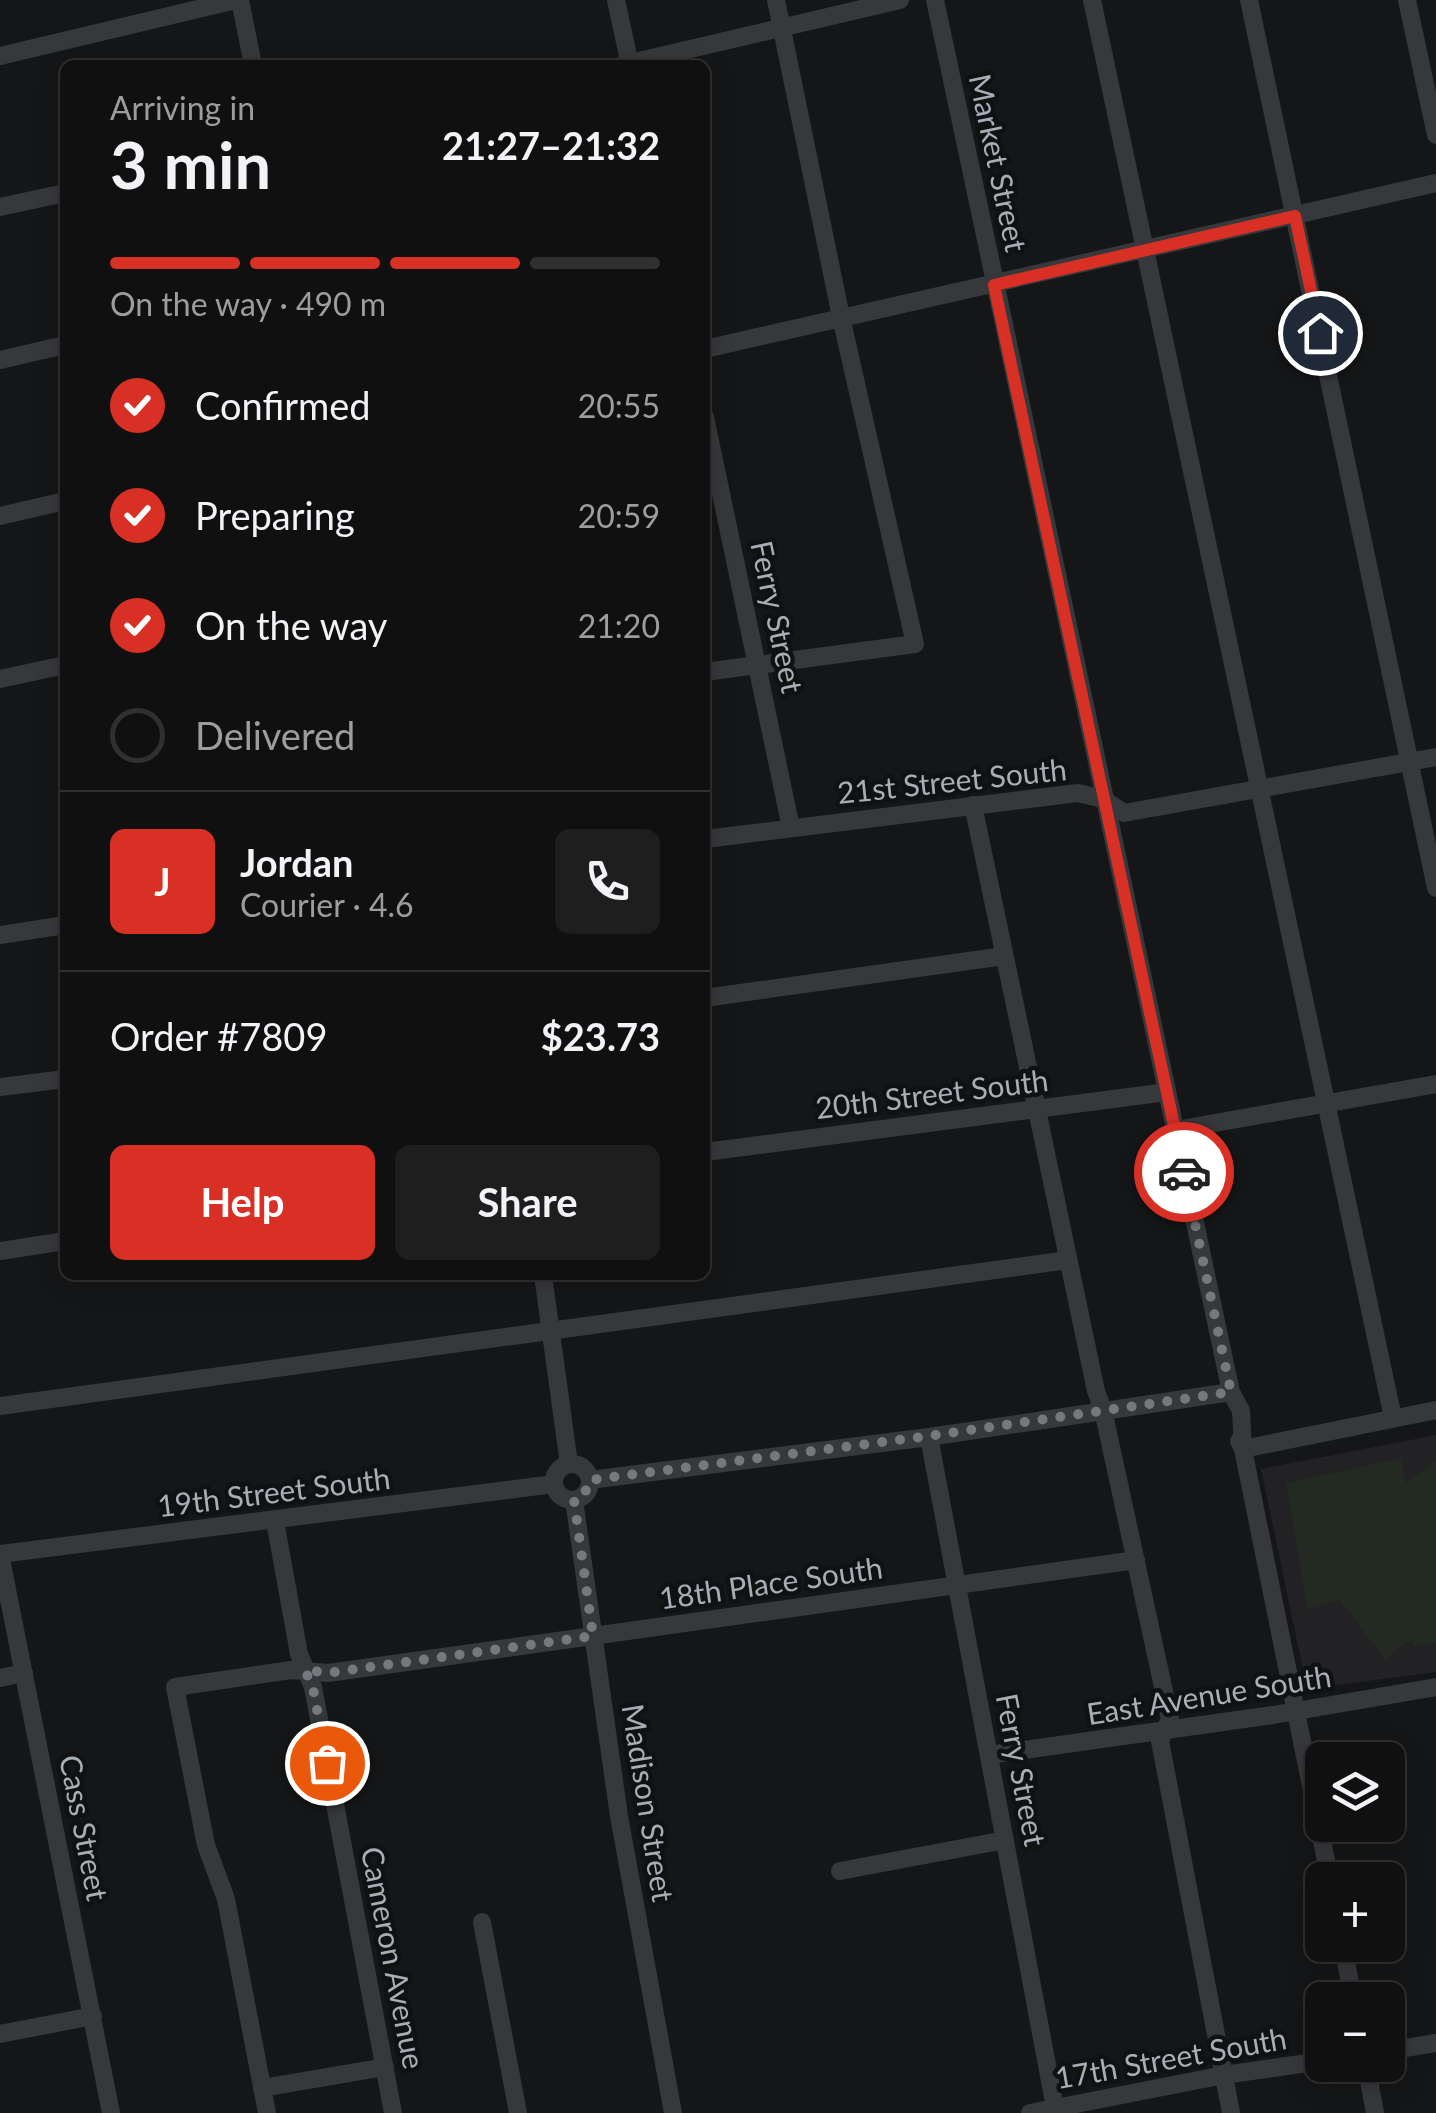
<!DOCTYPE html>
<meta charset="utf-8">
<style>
:root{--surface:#101011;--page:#1e1e1f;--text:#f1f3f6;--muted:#9c9d9f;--line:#303031;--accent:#d93025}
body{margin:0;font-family:Lato,sans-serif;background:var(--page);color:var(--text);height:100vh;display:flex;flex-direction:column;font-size:38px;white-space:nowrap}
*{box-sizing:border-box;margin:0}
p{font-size:32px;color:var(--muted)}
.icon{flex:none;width:55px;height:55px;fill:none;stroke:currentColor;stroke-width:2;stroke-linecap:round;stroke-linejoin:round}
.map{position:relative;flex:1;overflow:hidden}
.side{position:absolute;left:60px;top:60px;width:650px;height:1220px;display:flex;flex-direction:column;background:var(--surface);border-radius:15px;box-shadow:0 5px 25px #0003,0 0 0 2px var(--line)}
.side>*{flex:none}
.tools{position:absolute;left:1305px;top:1742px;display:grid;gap:20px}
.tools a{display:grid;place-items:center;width:100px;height:100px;border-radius:15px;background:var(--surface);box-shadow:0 5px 25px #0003,0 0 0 2px var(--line);font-size:50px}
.pin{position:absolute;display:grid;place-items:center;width:85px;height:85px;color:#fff;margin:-42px;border:5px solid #fff;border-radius:50%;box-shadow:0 2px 10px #0007}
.courier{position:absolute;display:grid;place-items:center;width:100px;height:100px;margin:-50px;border:8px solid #d93025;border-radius:50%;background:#fff;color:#222;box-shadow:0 2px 12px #0007}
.head em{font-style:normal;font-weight:700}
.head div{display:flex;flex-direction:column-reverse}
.head{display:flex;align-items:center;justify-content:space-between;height:170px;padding:0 50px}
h1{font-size:65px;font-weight:700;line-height:75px}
.bar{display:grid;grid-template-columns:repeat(4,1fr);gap:15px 10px;align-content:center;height:120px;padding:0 50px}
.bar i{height:12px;border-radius:8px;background:var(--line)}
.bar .active{background:var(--accent)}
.bar p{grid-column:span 4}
.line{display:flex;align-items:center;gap:25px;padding:0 50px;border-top:2px solid var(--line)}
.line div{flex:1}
.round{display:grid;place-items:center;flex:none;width:105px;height:105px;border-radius:15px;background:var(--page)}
ol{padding:0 50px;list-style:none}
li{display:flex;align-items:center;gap:30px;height:110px}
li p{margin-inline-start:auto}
li .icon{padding:10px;border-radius:50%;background:var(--accent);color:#fff;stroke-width:4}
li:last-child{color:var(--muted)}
li i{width:55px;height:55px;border:5px solid var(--line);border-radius:50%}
.primary-button{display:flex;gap:20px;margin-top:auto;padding:20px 50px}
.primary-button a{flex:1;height:115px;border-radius:15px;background:var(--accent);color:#fff;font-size:40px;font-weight:700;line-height:115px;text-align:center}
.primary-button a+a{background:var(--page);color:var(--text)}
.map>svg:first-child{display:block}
.built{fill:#222224}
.green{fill:#222a22}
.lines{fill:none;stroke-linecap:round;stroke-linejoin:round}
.minor{stroke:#37383c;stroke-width:18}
.done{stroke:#75797e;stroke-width:10;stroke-dasharray:0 18}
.route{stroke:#d93025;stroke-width:12}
.labels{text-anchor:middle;stroke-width:9;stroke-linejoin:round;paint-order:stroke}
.street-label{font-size:30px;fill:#a8aeb6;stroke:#101112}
</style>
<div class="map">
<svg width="1436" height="2113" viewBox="0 0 1436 2113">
<rect width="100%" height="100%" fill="#151617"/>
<path class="built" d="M1436,1435V1672L1307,1689L1261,1469Z"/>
<path class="green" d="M1401,1458L1406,1483L1436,1461V1643L1413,1646L1412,1639L1385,1659L1340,1600L1308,1610L1286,1483Z"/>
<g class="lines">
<g class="minor">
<path d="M240,0L253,65"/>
<path d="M616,0L630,65"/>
<path d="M935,0L1231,1392L1241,1411L1243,1449"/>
<path d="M1092,0L1393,1418"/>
<path d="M1249,0L1436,888"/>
<path d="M1407,0L1436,135"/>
<path d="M0,56L236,0"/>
<path d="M622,65L900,0"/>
<path d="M0,207L65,193"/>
<path d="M705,349L1436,183"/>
<path d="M0,360L65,345"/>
<path d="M705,417L791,828"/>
<path d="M0,516L65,501"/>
<path d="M705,672L915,644L841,317L776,0"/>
<path d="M0,679L65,665"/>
<path d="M973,805L1096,1391L1103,1410L1170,1719L1160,1741L1231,2113"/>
<path d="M705,839L1078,793L1103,799L1124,813L1436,757"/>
<path d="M0,935L65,925"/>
<path d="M705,998L1004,956"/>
<path d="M0,1087L65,1079"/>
<path d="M1175,1130L1436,1084"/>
<path d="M705,1152L1167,1092"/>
<path d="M0,1251L65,1241"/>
<path d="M543,1275L569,1464"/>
<path d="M0,1406L1068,1260"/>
<path d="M929,1437L1056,2113"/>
<path d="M1239,1441L1243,1449L1330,1880"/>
<path d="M1243,1449L1436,1410"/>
<circle cx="572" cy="1482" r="18"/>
<path d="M590,1480L929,1437L1231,1392"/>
<path d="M574,1500L619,1816L673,2113"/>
<path d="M275,1521L299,1654L313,1687L393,2113"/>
<path d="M0,1554L111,2113"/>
<path d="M0,1554L554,1484"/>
<path d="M0,1678L24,1673"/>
<path d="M989,1755L1273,1715L1436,1687"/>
<path d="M840,1871L1005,1840"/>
<path d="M482,1922L518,2113"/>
<path d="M1343,1945L1353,2000"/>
<path d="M0,2034L93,2016"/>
<path d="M1388,2051L1436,2043"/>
<path d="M1366,2065L1375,2113"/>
<path d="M262,2088L385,2067"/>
<path d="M267,2113L226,1899L206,1845L175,1687L291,1670L328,1673L1136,1560"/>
<path d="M1030,2113L1224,2075L1322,2061"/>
</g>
</g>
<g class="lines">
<path class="done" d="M327,1763L313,1688L305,1670L328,1673L593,1636L574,1500L584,1495L590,1480L929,1436L1231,1392L1184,1172"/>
<path class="route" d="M1184,1172L994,285L1295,216L1320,333"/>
</g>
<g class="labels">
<g class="street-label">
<text transform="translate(997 163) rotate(78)" y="10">Market Street</text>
<text transform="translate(776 617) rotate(78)" y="10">Ferry Street</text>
<text transform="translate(952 782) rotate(-6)" y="10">21st Street South</text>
<text transform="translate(932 1095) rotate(-7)" y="10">20th Street South</text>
<text transform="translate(274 1493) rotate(-7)" y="10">19th Street South</text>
<text transform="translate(771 1584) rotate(-8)" y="10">18th Place South</text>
<text transform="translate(1209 1696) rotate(-9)" y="10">East Avenue South</text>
<text transform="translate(1020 1770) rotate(79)" y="10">Ferry Street</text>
<text transform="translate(647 1803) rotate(81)" y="10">Madison Street</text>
<text transform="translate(83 1828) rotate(79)" y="10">Cass Street</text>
<text transform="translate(392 1958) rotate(79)" y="10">Cameron Avenue</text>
<text transform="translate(1171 2059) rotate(-10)" y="10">17th Street South</text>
</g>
</g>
</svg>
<div class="tools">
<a><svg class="icon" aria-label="layers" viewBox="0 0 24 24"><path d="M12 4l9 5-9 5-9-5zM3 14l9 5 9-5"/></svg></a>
<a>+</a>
<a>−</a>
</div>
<div class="pin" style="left:327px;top:1763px;background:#ea580c"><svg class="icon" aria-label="bag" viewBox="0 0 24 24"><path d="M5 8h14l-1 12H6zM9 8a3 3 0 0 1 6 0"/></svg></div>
<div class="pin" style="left:1320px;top:333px;background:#1f2937"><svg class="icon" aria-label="home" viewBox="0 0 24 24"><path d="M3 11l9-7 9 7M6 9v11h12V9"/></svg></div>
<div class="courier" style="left:1184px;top:1172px"><svg class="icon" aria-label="car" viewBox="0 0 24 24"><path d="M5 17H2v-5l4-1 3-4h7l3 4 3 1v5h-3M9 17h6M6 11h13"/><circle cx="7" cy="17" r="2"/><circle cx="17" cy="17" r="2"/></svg></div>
<section class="side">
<div class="head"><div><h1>3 min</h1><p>Arriving in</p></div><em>21:27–21:32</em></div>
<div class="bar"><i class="active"></i><i class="active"></i><i class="active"></i><i></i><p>On the way · 490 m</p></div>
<ol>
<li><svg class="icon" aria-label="check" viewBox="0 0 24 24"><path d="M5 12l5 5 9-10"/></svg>Confirmed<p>20:55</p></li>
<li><svg class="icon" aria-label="check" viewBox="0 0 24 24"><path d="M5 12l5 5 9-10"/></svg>Preparing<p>20:59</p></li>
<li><svg class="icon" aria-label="check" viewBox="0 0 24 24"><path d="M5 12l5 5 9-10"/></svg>On the way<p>21:20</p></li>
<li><i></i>Delivered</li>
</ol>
<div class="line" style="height:180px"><b class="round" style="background:var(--accent);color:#fff">J</b><div><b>Jordan</b><p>Courier · 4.6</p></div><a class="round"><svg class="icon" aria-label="phone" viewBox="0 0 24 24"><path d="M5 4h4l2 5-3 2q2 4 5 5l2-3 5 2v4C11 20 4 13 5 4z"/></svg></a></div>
<div class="line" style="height:130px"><div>Order #7809</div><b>$23.73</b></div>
<div class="primary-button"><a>Help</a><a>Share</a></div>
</section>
</div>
